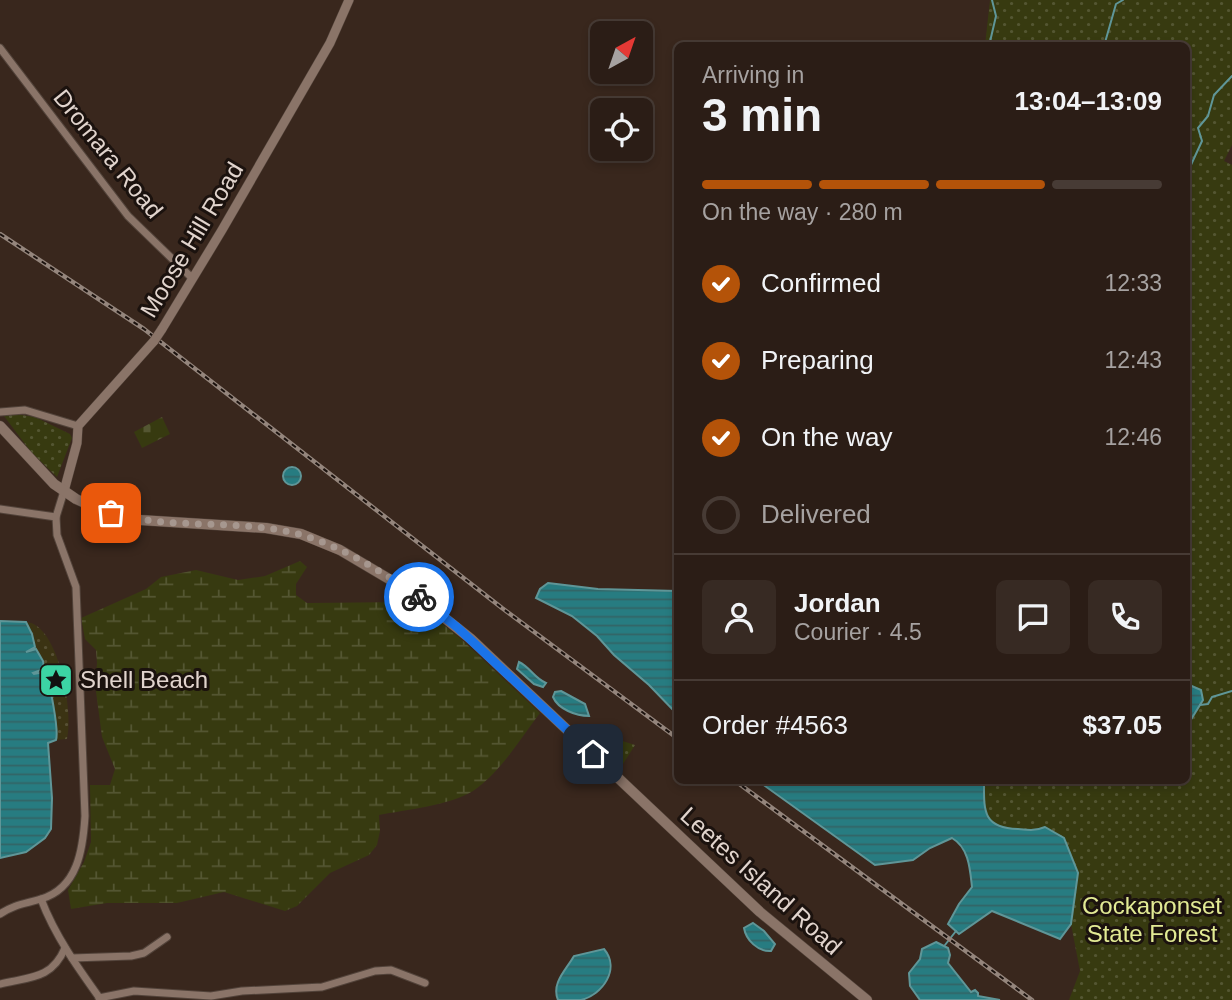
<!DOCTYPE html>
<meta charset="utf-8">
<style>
:root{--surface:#2b1d16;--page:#372a23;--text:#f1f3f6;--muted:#a6a2a1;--line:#473b35;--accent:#b45309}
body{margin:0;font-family:Helvetica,sans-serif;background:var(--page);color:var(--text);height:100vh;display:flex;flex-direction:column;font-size:26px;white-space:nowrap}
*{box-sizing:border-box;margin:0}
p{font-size:23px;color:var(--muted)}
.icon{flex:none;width:38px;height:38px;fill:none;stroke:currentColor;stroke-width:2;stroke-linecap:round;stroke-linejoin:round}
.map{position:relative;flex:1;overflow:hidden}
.panel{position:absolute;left:674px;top:42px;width:516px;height:742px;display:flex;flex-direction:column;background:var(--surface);border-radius:10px;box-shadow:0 4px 10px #0003,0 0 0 2px var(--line)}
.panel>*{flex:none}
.needle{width:46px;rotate:40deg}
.tools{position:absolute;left:590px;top:21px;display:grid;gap:14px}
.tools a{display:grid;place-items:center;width:63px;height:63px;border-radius:10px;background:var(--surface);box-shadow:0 4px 10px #0003,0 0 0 2px var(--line);font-size:35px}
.pin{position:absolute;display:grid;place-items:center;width:60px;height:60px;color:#fff;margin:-30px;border-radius:14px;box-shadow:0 4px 10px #0006}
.courier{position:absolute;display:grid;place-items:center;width:70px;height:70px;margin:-35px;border:5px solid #1a73e8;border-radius:50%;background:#fff;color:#222;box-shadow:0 2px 9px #0007}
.head em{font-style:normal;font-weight:700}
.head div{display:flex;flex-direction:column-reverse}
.head{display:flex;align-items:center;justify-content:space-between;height:119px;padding:0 28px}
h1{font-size:46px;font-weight:700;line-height:52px}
.bar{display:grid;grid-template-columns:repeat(4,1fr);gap:10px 7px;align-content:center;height:84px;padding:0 28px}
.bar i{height:9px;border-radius:5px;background:var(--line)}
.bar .current{background:var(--accent)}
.bar p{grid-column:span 4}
.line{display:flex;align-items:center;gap:18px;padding:0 28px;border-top:2px solid var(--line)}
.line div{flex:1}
.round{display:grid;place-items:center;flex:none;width:74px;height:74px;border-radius:10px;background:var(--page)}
ol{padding:0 28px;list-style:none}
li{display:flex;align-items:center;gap:21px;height:77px}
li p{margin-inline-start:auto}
li .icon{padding:7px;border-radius:50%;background:var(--accent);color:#fff;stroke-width:4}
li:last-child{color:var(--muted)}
li i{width:38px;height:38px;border:4px solid var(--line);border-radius:50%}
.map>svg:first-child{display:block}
.wetland{fill:url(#wetland-marsh)}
.sand{fill:url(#sand-dots)}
.cemetery{fill:url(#cemetery-stones)}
.park{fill:url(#park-dots)}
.water{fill:url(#water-rules);stroke:#5f9698;stroke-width:2}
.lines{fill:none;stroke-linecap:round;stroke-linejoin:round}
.stream{stroke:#5f9698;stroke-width:2}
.minor-casing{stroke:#52433a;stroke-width:9}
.tertiary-casing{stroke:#52433a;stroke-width:10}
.secondary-casing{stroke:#52433a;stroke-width:11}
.minor{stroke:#8a7468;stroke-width:7}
.tertiary{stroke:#8a7468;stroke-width:9}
.secondary{stroke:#8a7468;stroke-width:10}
.rail-casing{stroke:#94857c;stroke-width:4.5}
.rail{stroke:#1b120e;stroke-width:2;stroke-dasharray:5;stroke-linecap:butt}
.tertiary-bridge-casing{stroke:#52433a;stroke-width:10;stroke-linecap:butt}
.tertiary-bridge{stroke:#8a7468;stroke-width:9}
.done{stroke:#a6978f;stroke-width:7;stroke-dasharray:0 12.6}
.route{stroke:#1a73e8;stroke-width:9}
.labels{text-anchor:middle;stroke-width:6;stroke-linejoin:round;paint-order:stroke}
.street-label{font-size:24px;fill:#e1d4cd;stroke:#1b120e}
.poi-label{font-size:24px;fill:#e1d4cd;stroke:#1b120e;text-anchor:start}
.park-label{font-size:24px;fill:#e2ea94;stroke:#1b120e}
</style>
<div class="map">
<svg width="1232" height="1000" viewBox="0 0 1232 1000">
<defs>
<pattern id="wetland-marsh" width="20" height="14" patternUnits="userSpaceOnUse" patternTransform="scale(1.75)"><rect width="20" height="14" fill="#373a10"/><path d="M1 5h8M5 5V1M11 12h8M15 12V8" fill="none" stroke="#545632"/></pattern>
<pattern id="sand-dots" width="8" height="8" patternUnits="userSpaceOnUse" patternTransform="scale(1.75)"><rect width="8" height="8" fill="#3b3313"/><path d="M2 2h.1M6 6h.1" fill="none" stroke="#575034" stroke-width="1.8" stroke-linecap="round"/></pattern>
<pattern id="cemetery-stones" width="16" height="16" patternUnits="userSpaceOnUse" patternTransform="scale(1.75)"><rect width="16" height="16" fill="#373a10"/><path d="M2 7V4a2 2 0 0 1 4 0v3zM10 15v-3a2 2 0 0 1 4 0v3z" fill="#545632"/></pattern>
<pattern id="park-dots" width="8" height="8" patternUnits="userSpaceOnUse" patternTransform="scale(1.75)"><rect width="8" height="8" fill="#373a10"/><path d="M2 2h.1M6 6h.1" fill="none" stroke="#545632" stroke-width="1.8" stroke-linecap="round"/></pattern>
<pattern id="water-rules" width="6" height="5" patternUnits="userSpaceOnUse" patternTransform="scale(1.75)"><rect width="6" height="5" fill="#277c81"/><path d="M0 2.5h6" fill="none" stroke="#336466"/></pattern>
</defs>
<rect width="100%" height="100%" fill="#39271d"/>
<path class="wetland" d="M300,561L307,567L296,584V595L307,603L405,602L429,613L461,639L540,713C520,739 501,772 473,791C451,805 405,810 379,815L380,831L377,845L369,855L330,873L297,906L285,911L224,892L177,903H107L71,909L68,890L84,862L91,842L90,785H110L115,769L102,737L95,684L97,663L96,650L85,639L81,618L146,589L161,577L196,570L238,580L265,576Z"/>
<path class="sand" d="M26,622C59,624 74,714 67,739L56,740C59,730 50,683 45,672L33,675L26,650L32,634Z"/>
<path class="cemetery" d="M162,417L170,434L142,448L134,432Z"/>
<g class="park">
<path d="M990,0H1232V145L1224,161L1232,165V1000H1069L1080,971L1071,924L1078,873L1064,838L1045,827C1035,830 1029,830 1018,829C982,828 984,810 984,781L1186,780L1187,726L1203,700L1194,687L1186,684V46L985,45Z"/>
<path d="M1,412L35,417L70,434L72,438L57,477L31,452Z"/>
<path d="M597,739H616L635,745L623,764Z"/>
</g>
<g class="water">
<circle cx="292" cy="476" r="9"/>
<path d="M548,583L598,589L677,591V714L649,685L614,655L597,636L572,616L536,598L540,589Z"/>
<path d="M0,621L26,622L32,634L35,647L26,652L36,649L43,661L44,669L33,673L34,674L45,672C50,682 59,731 56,740L48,743L52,798L51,829L45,838L26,852L0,858Z"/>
<path d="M519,662C530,667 534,678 546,683L543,687L534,684L517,669Z"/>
<path d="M1187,684L1201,690L1203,700L1187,726Z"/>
<path d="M561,691L585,704L589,716C576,716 558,709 553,697L555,692Z"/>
<path d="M758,781H984C984,810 982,828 1018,829C1029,830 1035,831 1045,827L1064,838L1078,873L1071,924L1060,939L992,911L959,934L948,924L959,904L972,887C970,869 969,848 952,838L930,848L913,860L875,865Z"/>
<path d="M753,923L764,931L775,944L771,951C758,952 746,940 744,928Z"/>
<path d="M936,942L948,948L950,955L948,963L971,992L975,990L978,993V996L1000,1000H920L910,986L909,973L920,959L922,949Z"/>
<path d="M604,949C621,969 602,995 581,1000C574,1000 565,1000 558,1000C551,983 566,970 574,956Z"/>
</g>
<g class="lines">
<g class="stream">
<path d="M989,46L996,16L992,0"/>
<path d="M1104,46L1116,4L1123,0"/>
<path d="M1186,198L1190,167L1202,141L1198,128L1208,116L1214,95L1232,76"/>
<path d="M1200,705L1208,704L1212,697L1232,691"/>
<path d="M945,945L956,931"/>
</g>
<g class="minor-casing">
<g id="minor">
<path d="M0,48L128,216L192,278"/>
<path d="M0,412L25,410L78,426"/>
<path d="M0,509L56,517"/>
<path d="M41,899C55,936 78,968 101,1000"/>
<path d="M0,914C15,904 25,904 41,899C78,888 83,849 85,816L76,587L57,535L56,517L64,491"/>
<path d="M72,958L131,956L144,953L167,937"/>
<path d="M0,984C30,977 52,979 65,948"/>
<path d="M99,998L134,991L211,996L242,991L322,987L375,971L391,970L425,983"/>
</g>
</g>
<g class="tertiary-casing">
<g id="tertiary">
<path d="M162,329L222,230L330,43L349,0"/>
<path d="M64,491L77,443L78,426L154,341"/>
</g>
</g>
<g class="secondary-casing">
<path id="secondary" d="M0,426L54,484L76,499L98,509L140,520L266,528L301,534L340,550L416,595L471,639L760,912L867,1000"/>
</g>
<use href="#minor" class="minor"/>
<use href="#tertiary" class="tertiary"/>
<use href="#secondary" class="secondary"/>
<g class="rail-casing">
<g id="rail">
<path d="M0,234L144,329L502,608L677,738"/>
<path d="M734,780L1032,1000"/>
</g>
</g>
<use href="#rail" class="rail"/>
<g class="tertiary-bridge-casing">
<path id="tertiary-bridge" d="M154,341L162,329"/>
</g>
<use href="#tertiary-bridge" class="tertiary-bridge"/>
</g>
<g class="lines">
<path class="done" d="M111,513C168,529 228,520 285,531C333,540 379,570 419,597"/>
<path class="route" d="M419,597L458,628L593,754"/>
</g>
<defs>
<g id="sight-square" transform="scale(1.75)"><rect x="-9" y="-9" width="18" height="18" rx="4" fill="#3cd4a4" stroke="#1b120e"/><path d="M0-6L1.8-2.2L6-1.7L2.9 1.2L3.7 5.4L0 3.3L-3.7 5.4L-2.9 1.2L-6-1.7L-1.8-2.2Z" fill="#111"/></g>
</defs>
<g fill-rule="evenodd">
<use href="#sight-square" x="56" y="680"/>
</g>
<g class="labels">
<g class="street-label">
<text transform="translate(108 154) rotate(51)" y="8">Dromara Road</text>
<text transform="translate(192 240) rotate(-59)" y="8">Moose Hill Road</text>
<text transform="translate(761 881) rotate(42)" y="8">Leetes Island Road</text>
</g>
<g class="poi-label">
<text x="80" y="688">Shell Beach</text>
</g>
<g class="park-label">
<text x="1152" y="914">Cockaponset<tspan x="1152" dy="28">State Forest</tspan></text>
</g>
</g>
</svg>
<div class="tools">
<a><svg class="needle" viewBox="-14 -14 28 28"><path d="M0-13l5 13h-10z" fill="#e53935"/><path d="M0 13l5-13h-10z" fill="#a6a2a1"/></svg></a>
<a><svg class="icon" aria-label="locate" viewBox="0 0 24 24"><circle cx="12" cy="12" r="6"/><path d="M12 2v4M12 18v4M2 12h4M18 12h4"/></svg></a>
</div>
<div class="pin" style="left:111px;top:513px;background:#ea580c"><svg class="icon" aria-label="bag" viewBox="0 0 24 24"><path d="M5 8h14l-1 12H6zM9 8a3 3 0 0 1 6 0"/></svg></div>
<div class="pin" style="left:593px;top:754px;background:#1f2937"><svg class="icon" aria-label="home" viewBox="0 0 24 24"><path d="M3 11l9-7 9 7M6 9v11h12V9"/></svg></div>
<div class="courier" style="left:419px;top:597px"><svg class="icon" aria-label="bike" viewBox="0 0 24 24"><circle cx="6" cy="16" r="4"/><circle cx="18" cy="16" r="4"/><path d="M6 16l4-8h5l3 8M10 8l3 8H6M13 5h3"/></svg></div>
<section class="panel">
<div class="head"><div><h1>3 min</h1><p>Arriving in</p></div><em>13:04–13:09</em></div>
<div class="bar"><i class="current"></i><i class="current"></i><i class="current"></i><i></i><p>On the way · 280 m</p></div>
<ol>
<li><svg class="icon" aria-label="check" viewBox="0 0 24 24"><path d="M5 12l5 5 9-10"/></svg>Confirmed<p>12:33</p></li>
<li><svg class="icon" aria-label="check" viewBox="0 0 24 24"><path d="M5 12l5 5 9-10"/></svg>Preparing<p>12:43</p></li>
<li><svg class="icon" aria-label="check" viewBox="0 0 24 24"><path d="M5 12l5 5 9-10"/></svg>On the way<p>12:46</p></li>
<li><i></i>Delivered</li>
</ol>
<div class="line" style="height:126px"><a class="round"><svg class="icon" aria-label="person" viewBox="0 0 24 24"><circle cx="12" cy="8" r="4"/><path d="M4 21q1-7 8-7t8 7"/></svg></a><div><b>Jordan</b><p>Courier · 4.5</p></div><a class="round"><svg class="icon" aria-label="chat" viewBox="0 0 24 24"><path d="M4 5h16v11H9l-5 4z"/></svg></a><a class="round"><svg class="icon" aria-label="phone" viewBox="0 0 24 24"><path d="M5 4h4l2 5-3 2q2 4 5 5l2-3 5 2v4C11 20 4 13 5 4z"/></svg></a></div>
<div class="line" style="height:91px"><div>Order #4563</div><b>$37.05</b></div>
</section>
</div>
